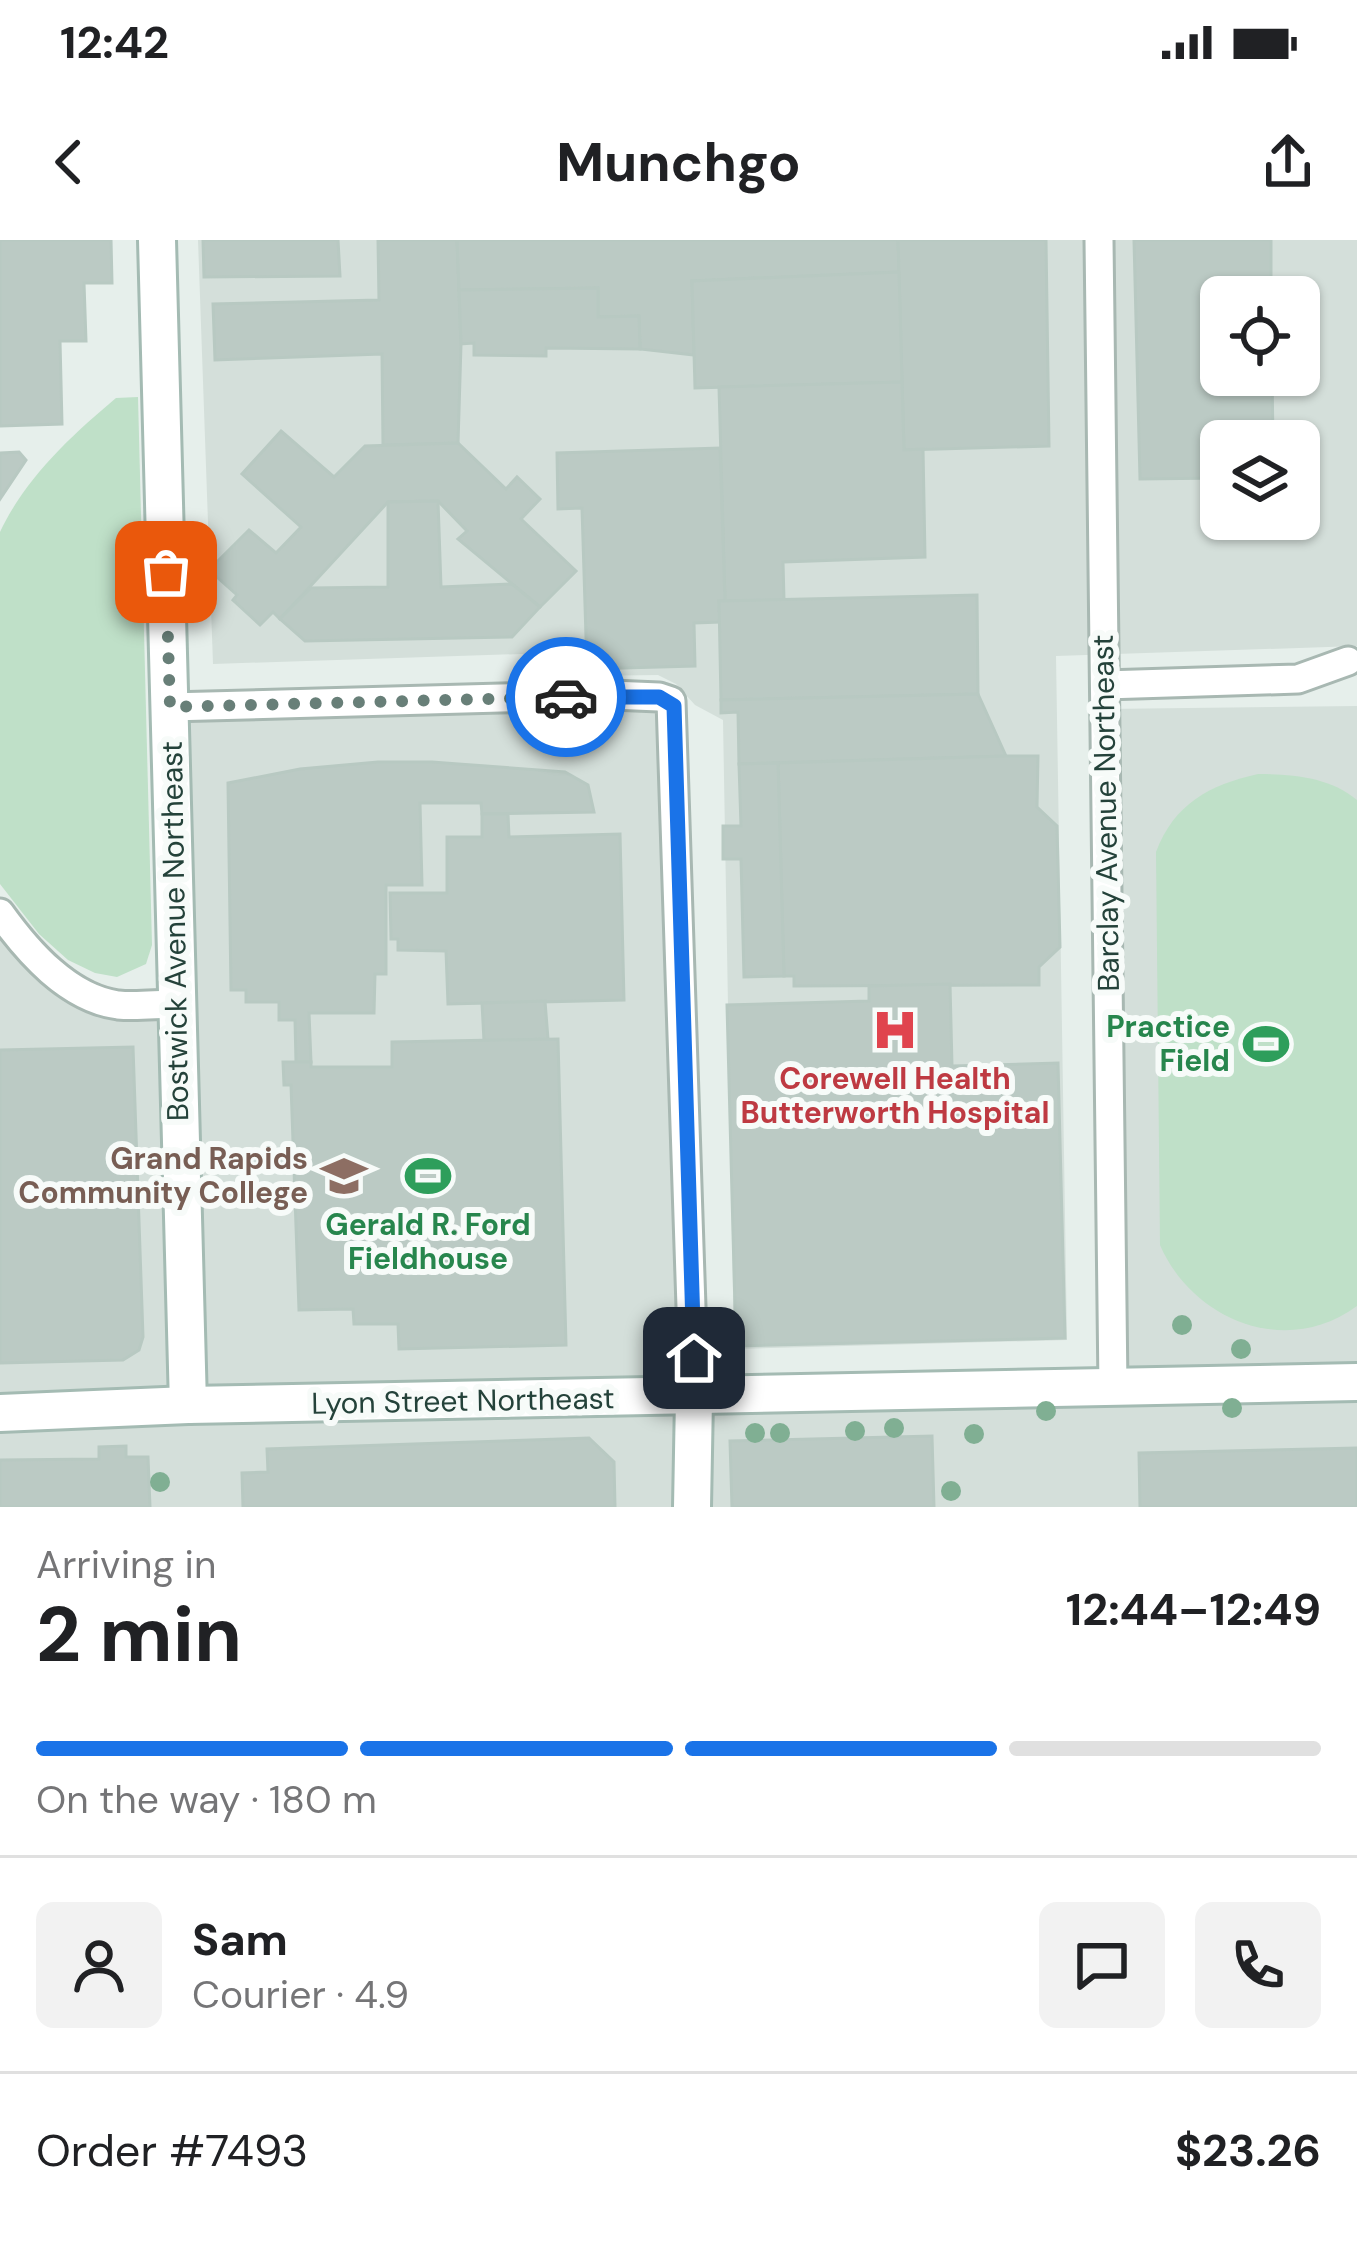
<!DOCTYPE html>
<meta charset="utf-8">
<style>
:root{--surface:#fff;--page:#f2f2f2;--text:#202124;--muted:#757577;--line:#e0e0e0;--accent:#1a73e8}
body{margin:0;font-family:"DM Sans",sans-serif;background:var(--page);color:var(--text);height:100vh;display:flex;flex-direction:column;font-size:45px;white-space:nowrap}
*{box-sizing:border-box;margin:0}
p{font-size:39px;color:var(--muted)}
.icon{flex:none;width:66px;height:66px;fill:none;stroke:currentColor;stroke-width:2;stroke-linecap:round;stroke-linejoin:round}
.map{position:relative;height:1267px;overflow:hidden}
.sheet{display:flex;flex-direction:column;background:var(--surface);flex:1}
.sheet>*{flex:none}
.tools{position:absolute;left:1200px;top:36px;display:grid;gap:24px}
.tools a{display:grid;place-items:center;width:120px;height:120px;border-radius:18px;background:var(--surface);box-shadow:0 3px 9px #0004;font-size:60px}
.pin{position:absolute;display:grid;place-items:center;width:102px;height:102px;color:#fff;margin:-51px;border-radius:24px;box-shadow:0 6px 18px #0006}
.courier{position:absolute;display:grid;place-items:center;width:120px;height:120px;margin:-60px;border:9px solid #1a73e8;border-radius:50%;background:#fff;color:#222;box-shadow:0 3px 15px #0007}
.head em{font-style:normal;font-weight:700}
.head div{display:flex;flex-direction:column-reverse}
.head{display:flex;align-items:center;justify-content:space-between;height:204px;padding:0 36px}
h1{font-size:78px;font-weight:700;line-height:90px}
.bar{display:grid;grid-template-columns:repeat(4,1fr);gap:18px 12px;align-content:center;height:144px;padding:0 36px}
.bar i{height:15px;border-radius:9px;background:var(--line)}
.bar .active{background:var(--accent)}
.bar p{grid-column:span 4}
.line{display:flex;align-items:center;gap:30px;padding:0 36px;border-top:3px solid var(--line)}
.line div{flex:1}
.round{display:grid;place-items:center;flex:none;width:126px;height:126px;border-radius:18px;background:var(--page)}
.status{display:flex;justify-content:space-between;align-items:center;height:84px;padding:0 60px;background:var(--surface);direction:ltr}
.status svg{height:33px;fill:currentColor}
header{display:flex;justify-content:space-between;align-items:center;height:156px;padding:0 36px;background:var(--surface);font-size:54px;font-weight:700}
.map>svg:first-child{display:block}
.built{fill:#d4dfda;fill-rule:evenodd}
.green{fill:#bfe0c8}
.building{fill:#bbcac4;stroke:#b8c9c2;stroke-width:3}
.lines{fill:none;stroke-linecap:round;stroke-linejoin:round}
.street-casing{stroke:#a8b8b2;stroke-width:33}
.secondary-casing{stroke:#a4bbb3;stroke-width:42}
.street{stroke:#fff;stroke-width:27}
.secondary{stroke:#fff;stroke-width:36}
.tree{fill:#80af93}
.done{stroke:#687f78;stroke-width:12;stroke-dasharray:0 21.6}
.route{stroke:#1a73e8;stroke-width:15}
.labels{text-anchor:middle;stroke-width:12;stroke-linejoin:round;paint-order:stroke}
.street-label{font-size:30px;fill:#24423a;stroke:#f7fbf9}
.leisure-label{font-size:30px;font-weight:bold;fill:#27864d;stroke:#f7fbf9;text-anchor:end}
.health-label{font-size:30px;font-weight:bold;fill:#be3a42;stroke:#f7fbf9}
.education-label{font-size:30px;font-weight:bold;fill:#785e54;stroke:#f7fbf9;text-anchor:end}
</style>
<div class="status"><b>12:42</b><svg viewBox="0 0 49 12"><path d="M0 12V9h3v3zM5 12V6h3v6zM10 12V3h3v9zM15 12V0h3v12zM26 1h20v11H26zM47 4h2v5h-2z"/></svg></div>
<header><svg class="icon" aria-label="back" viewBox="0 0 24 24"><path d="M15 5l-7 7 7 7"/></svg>Munchgo<svg class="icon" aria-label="share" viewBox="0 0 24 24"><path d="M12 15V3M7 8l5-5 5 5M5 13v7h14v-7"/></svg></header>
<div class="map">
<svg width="1357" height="1267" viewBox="0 0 1357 1267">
<rect width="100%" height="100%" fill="#e6efeb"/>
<g class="built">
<path d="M198,0H1357V406L1056,416L1067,1100L734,1109L723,480L695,465L676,444L658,435L584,436L581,412L213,424ZM1221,57H1299V135H1221ZM1221,201H1299V279H1221Z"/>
<path d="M659,457L694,1157L1112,1147L1104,469L1357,466V1267H0V673L84,754L176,764L169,467Z"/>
</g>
<g class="green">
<path d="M138,157L152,705L146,724L117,737L95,733L68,720L39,694L0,644V292C26,237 71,196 116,158Z"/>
<path d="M1258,534C1292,534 1330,537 1357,560V1066C1287,1118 1193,1081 1160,1005L1156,612C1174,564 1209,545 1258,534Z"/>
</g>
<g class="building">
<path d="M0,0H111L112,43H84L86,101H60L62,184L0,186Z"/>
<path d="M203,0H338L340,36L204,37Z"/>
<path d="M378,0H457L461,104L458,203L383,205L382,114L215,120L213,64L379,60Z"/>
<path d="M457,0H898L899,32L692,41L694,115L640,109L639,76L598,77V48L459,50Z"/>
<path d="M898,0H1046L1049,206L904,210Z"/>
<path d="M1134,0H1271V57H1221V135H1272L1273,201H1221V238L1140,239Z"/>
<path d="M899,32L902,142L695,148L692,41Z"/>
<path d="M598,48V77L639,76L640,109L546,108V116L474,115V103L461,104L459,50Z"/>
<path d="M902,142L904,210L923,209L925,317L783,322L784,360L725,361L719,147Z"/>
<path d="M281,191L334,237L365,206L458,203L506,249L517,237L540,259L521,279L576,331L540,367L458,299L467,291L438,261L388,262L280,379L273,372L260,385L233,360L237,355L209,330L249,290L276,313L301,287L242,234Z"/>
<path d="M720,208L725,361H719L720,382L694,383L695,426L587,429L582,268L558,269L557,213Z"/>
<path d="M19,212L26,220L0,259V213Z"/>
<path d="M438,261L441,347L512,344L540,367L512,397L305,401L280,379L311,348L388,347V262Z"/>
<path d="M977,355L978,454L721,460L719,361Z"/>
<path d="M978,454L1006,516L739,524L738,472L721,473V460Z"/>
<path d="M1006,516H1038L1037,567L1057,586L1060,707L1039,727V745L794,746V736H784L778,523Z"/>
<path d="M378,522H432L565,532L588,545L594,572L482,574L481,563H420L422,645H386V734H375L374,773H309L311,822H296L295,780H279V762H246V750H231L228,543L300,529Z"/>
<path d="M778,523L784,736L744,737L741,619H723V586H741L739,524Z"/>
<path d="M482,574H508L509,597L620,594L624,760L448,764L446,711L398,710V699H391L390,653H447V597H482Z"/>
<path d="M950,744L952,826L1058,823L1065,1098L736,1106L727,765L869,761V746Z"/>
<path d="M545,761L548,799L484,801L482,763Z"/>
<path d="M558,799L566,1105L399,1109L398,1084H354L353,1069L299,1070L291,845H284L283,822H311V827H392V802Z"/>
<path d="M133,807L143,1097L139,1110L123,1120L0,1123V810Z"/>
<path d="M932,1196L934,1267H732L730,1201Z"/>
<path d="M589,1198L614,1222L615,1267H243L242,1233L268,1232L267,1209Z"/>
<path d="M126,1206V1217H148L150,1267H0V1220L99,1219V1207Z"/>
<path d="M1357,1208V1267H1140L1139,1213Z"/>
</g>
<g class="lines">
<g class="street-casing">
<g id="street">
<path d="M1099,0L1113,1147"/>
<path d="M1105,445L1298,439L1348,421"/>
<path d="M169,467L611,455L659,457L671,461L694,1158"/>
<path d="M0,673C28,712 68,758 118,765C137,767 157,764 176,764"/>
</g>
</g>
<g class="secondary-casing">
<g id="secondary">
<path d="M157,0L188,1165"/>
<path d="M0,1173L188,1165L1357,1142"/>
<path d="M692,1267L694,1158"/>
</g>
</g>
<use href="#street" class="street"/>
<use href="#secondary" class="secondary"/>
</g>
<g class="tree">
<circle cx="1182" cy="1085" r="10"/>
<circle cx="1241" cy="1109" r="10"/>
<circle cx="1232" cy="1168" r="10"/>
<circle cx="1046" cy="1171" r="10"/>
<circle cx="894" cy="1188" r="10"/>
<circle cx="855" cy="1191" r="10"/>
<circle cx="755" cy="1193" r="10"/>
<circle cx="780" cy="1193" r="10"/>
<circle cx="974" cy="1194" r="10"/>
<circle cx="160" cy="1242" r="10"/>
<circle cx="951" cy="1251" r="10"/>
</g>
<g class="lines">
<path class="done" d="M166,332L170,467L566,457"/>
<path class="route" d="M566,457H659L674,466L694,1118"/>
</g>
<defs>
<g id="hospital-bare" transform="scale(3.6)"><path d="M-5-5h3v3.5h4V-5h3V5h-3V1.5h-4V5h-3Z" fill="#e0444e" stroke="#f7fbf9" stroke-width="2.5" paint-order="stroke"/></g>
<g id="stadium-bare" transform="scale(3.6)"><path d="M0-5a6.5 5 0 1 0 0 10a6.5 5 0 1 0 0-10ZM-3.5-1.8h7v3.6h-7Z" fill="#2e9e5b" stroke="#f7fbf9" stroke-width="2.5" paint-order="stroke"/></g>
<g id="university-bare" transform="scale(3.6)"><path d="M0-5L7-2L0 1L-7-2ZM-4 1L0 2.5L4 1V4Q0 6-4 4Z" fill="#8d6e63" stroke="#f7fbf9" stroke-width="2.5" paint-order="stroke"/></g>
</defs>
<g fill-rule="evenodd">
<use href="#hospital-bare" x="895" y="790"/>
<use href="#stadium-bare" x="1266" y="804"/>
<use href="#university-bare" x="344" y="936"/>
<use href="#stadium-bare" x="428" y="936"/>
</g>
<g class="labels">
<g class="street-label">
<text transform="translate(1106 573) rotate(-91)" y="10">Barclay Avenue Northeast</text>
<text transform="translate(175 691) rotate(-91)" y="10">Bostwick Avenue Northeast</text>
<text transform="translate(463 1161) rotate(-1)" y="10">Lyon Street Northeast</text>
</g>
<g class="leisure-label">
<text x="1230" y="797">Practice<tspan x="1230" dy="34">Field</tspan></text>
<text x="428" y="995" text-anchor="middle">Gerald R. Ford<tspan x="428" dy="34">Fieldhouse</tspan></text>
</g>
<g class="health-label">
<text x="895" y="849">Corewell Health<tspan x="895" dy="34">Butterworth Hospital</tspan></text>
</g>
<g class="education-label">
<text x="308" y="929">Grand Rapids<tspan x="308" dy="34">Community College</tspan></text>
</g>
</g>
</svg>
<div class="tools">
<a><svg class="icon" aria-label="locate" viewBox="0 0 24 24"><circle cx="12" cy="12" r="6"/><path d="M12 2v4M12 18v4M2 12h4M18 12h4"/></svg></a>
<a><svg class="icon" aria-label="layers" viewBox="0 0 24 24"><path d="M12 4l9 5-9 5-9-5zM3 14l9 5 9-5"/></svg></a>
</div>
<div class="pin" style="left:166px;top:332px;background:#ea580c"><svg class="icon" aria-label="bag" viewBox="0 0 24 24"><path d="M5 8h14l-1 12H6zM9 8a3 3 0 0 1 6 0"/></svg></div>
<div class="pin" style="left:694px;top:1118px;background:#1f2937"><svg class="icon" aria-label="home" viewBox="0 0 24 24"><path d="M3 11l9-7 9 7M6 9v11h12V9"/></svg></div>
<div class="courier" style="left:566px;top:457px"><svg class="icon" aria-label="car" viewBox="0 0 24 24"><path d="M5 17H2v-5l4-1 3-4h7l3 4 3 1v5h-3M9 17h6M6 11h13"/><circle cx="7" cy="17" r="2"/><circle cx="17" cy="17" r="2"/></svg></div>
</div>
<section class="sheet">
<div class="head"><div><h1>2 min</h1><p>Arriving in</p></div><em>12:44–12:49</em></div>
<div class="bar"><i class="active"></i><i class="active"></i><i class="active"></i><i></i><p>On the way · 180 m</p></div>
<div class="line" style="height:216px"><a class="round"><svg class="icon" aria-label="person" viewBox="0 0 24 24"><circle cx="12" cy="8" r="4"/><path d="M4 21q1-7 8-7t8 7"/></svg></a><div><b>Sam</b><p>Courier · 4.9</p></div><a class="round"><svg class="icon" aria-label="chat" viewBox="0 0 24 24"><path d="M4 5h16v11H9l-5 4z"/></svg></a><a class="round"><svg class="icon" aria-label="phone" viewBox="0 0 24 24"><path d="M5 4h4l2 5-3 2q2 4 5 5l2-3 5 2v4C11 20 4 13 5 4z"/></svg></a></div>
<div class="line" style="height:156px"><div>Order #7493</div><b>$23.26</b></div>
</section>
